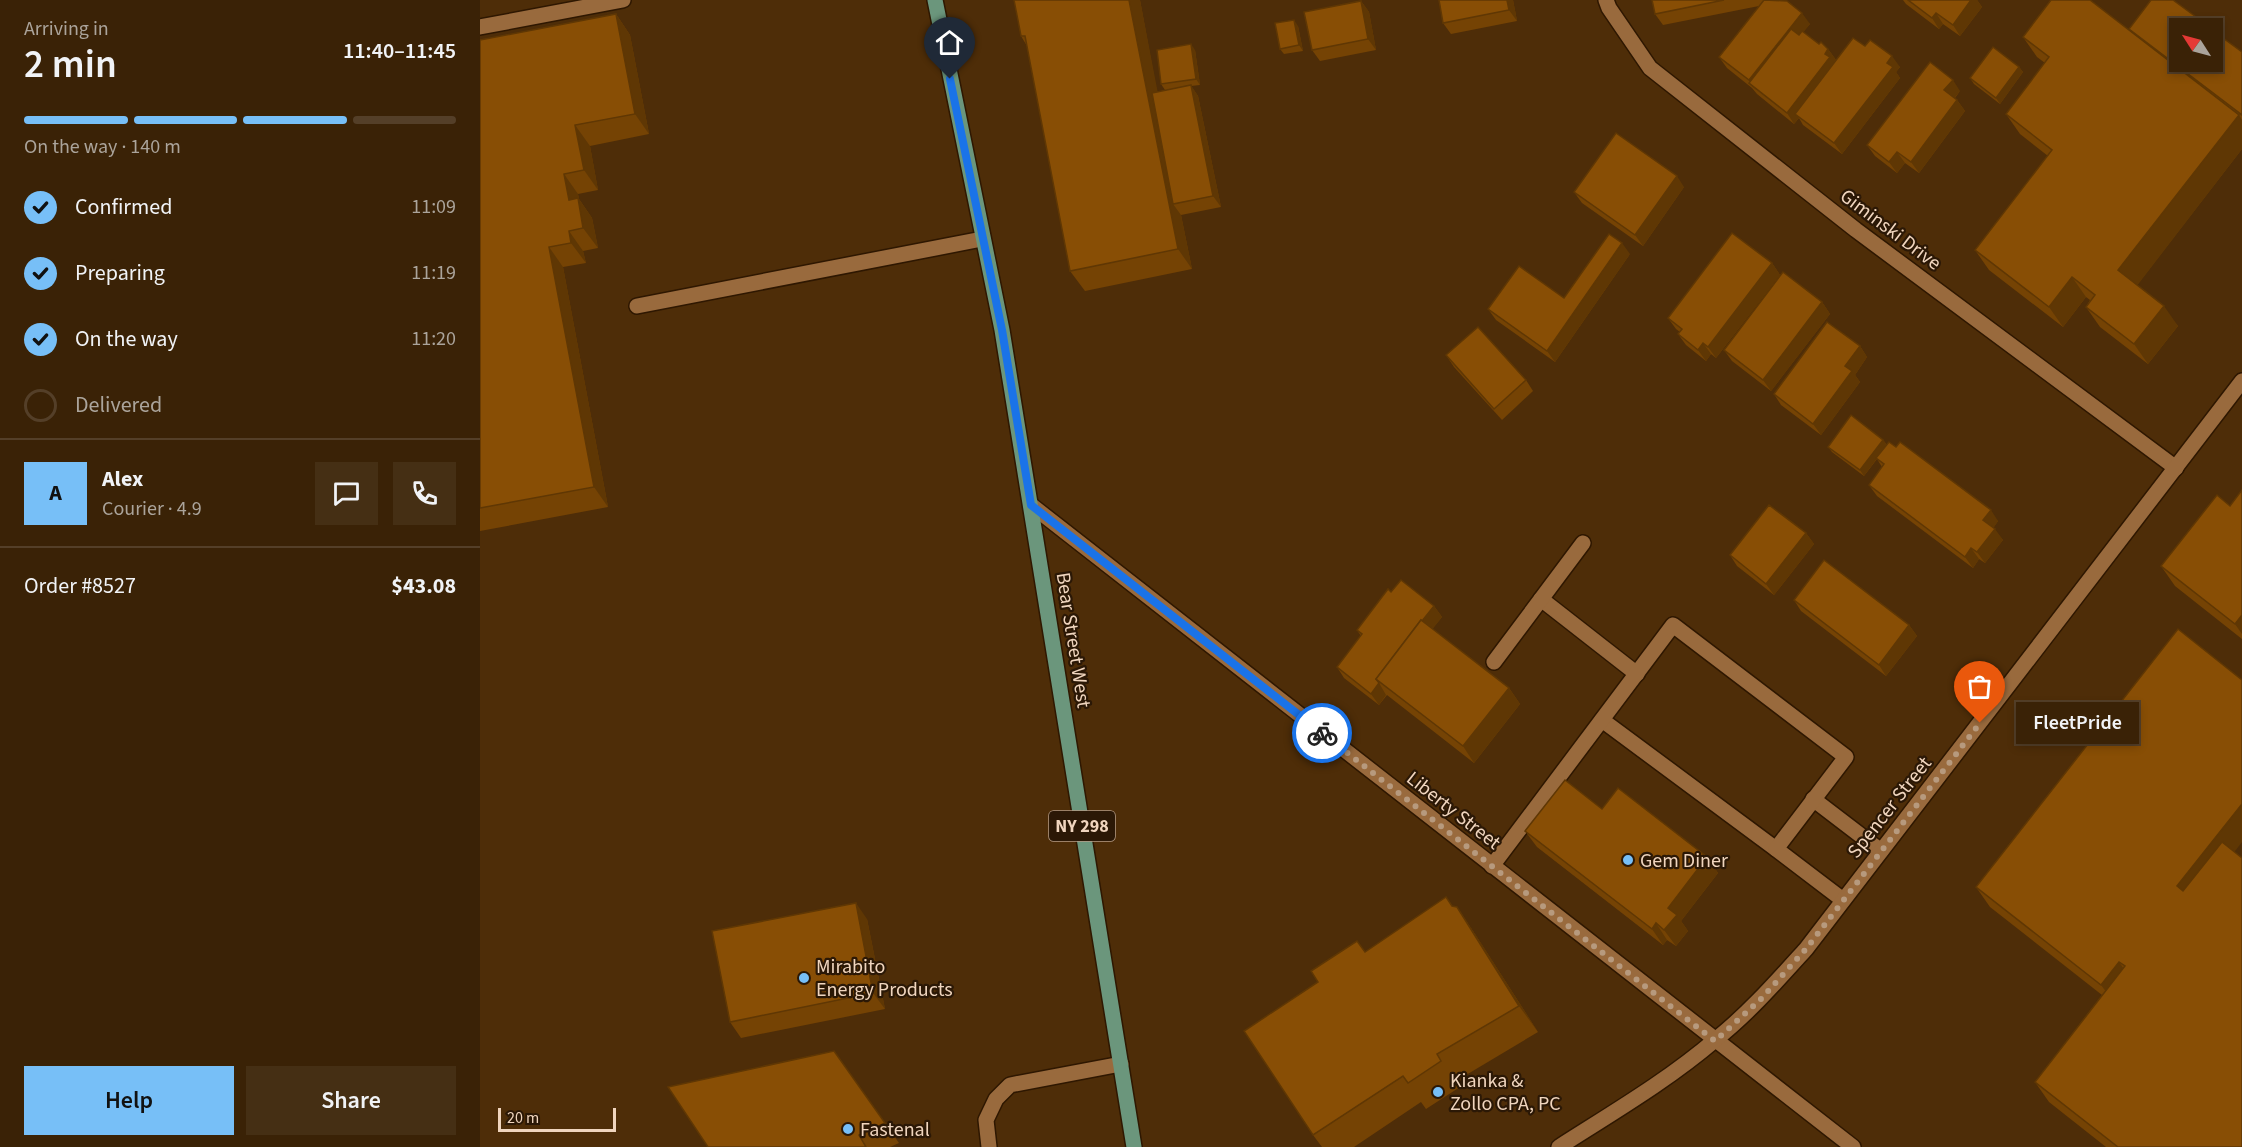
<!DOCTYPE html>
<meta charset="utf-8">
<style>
:root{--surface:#3a2206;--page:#452f14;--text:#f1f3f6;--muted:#aba49b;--line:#543f28;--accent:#77bff7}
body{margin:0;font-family:"Source Sans 3",sans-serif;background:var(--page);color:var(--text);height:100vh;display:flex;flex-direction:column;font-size:22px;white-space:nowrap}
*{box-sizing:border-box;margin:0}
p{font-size:20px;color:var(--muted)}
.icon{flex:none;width:33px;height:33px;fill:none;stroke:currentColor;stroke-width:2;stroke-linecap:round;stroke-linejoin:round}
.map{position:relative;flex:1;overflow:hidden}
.drawer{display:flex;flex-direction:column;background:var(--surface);width:480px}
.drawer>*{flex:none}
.needle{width:39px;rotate:306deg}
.controls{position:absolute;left:1689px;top:18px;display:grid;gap:12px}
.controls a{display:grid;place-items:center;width:54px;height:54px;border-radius:0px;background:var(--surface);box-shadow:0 3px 9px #0003,0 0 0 2px var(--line);font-size:30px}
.scale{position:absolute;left:18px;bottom:15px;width:118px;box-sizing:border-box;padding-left:6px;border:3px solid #f0d5be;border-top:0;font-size:16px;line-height:21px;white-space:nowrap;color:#f0d5be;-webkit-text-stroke:4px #2b1806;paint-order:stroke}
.pin{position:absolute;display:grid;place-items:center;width:51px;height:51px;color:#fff;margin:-62px -26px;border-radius:50% 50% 50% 0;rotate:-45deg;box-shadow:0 0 6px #0007}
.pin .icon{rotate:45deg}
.courier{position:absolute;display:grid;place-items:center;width:60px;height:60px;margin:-30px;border:4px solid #1a73e8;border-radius:50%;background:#fff;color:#222;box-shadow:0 2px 8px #0007}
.bubble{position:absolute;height:42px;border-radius:0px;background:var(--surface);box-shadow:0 3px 9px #0003,0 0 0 2px var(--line);font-size:20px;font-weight:600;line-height:42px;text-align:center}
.summary em{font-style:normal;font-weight:600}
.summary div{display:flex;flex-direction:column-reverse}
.summary{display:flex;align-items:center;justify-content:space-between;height:102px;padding:0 24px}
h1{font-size:39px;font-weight:600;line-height:45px}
.bar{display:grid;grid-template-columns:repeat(4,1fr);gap:9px 6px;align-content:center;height:72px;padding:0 24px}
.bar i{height:8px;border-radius:4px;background:var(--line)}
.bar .selected{background:var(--accent)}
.bar p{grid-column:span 4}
.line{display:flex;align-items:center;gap:15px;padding:0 24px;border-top:2px solid var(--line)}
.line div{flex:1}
.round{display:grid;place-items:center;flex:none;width:63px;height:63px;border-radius:0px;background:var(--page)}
ol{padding:0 24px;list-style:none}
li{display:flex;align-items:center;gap:18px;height:66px}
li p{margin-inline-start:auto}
li .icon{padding:6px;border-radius:50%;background:var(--accent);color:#111;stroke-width:4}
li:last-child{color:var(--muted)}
li i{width:33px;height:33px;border:3px solid var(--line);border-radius:50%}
.primary-button{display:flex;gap:12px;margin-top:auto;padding:12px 24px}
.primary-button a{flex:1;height:69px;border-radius:0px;background:var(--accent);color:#111;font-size:24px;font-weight:600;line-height:69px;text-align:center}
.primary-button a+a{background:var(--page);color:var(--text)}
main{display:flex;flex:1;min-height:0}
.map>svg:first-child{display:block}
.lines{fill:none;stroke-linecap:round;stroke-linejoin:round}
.service-casing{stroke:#2e1701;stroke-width:18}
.minor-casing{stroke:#2e1701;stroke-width:18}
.secondary-casing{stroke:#2e1701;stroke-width:18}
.primary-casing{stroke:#2e1701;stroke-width:18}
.service{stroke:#996a3d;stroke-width:15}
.minor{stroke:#996a3d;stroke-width:15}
.secondary{stroke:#996a3d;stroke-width:15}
.primary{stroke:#6b967c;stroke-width:15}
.wall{fill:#754304}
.shaded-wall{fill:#5f3704}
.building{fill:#884e05;stroke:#5f3704;stroke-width:1.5}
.done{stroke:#b79a7e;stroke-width:6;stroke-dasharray:0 10.8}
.route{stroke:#1a73e8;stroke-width:8}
.poi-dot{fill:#77bff7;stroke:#2b1806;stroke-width:2}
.labels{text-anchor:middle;stroke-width:4.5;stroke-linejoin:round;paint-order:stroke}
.shield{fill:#2b1806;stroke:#b59c87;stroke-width:1.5}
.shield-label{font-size:18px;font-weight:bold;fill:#f0d5be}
.street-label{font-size:20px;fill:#f0d5be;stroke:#2b1806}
.poi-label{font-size:20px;fill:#f0d5be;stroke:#2b1806;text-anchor:start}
</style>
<main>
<section class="drawer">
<div class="summary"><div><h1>2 min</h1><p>Arriving in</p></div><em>11:40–11:45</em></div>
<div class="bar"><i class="selected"></i><i class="selected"></i><i class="selected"></i><i></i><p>On the way · 140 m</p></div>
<ol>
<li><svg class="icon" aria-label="check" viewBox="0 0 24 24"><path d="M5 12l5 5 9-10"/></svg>Confirmed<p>11:09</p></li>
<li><svg class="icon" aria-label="check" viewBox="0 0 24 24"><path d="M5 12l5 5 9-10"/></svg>Preparing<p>11:19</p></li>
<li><svg class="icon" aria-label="check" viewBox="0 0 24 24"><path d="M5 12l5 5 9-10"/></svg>On the way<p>11:20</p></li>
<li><i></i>Delivered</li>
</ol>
<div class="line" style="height:108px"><b class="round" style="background:var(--accent);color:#111">A</b><div><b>Alex</b><p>Courier · 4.9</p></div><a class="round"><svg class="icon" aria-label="chat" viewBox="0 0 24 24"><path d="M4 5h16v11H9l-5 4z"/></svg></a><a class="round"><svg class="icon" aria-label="phone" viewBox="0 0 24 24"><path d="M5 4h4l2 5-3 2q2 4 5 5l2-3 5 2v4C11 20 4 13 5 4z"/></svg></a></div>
<div class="line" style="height:78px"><div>Order #8527</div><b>$43.08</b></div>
<div class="primary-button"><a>Help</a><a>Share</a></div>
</section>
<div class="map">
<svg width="1762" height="1147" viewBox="0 0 1762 1147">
<rect width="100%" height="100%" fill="#4e2d08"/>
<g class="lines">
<g class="service-casing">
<g id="service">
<path d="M0,27L143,0"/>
<path d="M157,306L502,239"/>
<path d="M1061,599L1157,674"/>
<path d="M1014,662L1103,543"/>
<path d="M1122,720L1296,849"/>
<path d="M1333,799L1401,851"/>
<path d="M1012,866L1193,625L1366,757L1296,849L1363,900"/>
<path d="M509,1147L506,1120L516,1099L530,1085L641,1064"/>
</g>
</g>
<g class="minor-casing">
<g id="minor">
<path d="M1126,0L1129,8L1170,68L1376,230L1696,468"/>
<path d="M551,505L1373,1147"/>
</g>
</g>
<g class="secondary-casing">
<path id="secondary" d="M1079,1147C1132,1113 1187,1081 1235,1040C1269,1013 1297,981 1326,949L1762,381"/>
</g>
<g class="primary-casing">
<path id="primary" d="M455,0L522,330L654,1147"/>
</g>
<use href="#service" class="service"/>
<use href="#minor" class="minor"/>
<use href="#secondary" class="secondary"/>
<use href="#primary" class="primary"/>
</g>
<g class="wall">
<path d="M534,0H660L677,92L685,90L681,84L715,50L720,85L711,86L718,96L741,207L701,215L712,269L605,291L590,271L547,46L541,36Z"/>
<path d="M959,0H1033L1037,21L971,34L963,23Z"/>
<path d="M1172,0H1298L1330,24L1323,32L1339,44L1348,49L1356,60L1385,46L1420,67L1416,72L1420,78L1362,154L1323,125L1319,118L1314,124L1277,94L1272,88L1247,68L1239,57L1279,6L1183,25L1175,14Z"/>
<path d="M1423,0H1497L1502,7L1480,36L1463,24L1459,29L1426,4Z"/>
<path d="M881,1L889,12L896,50L840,61L832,50Z"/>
<path d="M136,14L150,35L169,134L110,146L118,190L98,194L99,199L112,218L118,248L103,251L106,263L83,267L128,507L0,531V40Z"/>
<path d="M818,26L823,51L804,54L800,49Z"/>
<path d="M1650,31L1762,52V149L1657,285L1698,326L1668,364L1620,327L1606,307L1610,300L1606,297L1583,327L1509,270L1495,250L1568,156L1540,134L1526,114L1565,63L1557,57L1543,37Z"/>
<path d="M1539,67L1543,72L1520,104L1494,84L1490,78Z"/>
<path d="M1480,91L1475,98L1477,100L1485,111L1439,173L1425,163L1417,173L1395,156L1387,145Z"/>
<path d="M1204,187L1163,246L1102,203L1094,192Z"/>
<path d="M1150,254L1075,362L1016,320L1008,309L1084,298Z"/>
<path d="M1292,263L1300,275L1236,358L1231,354L1226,361L1206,345L1198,334L1200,332L1196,329L1188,318Z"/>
<path d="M1342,302L1350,314L1291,391L1252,361L1244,350Z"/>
<path d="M1380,346L1387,357L1375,375L1380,382L1341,435L1301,405L1294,394Z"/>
<path d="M966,355L1046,380L1053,391L1022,420L974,367Z"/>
<path d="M1403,440L1407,445L1518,521L1513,528L1523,540L1505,563L1499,559L1493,568L1397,496L1389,485L1402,467L1397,459L1384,476L1352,452L1348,447Z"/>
<path d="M1762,490V639L1695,586L1681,566L1750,506Z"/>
<path d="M1326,533L1334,544L1294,595L1257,566L1250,555Z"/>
<path d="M911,592L954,606L962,617L952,629L1029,688L1040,704L994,763L907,695L899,705L864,678L857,667L881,636L877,630Z"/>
<path d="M1314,600L1429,625L1437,636L1406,676L1321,611Z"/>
<path d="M1122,809L1227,857L1238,873L1201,921L1208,931L1196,946L1187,940L1183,945L1057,847L1045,831Z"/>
<path d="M1755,852L1762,1147H1626L1569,1102L1555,1082L1622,995L1510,907L1496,887Z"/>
<path d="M973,906L977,907L995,934L1058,1032L976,1081L980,1087L946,1109L941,1102L874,1147H842L833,1135L885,952Z"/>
<path d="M387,919L405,1009L261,1038L250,1022Z"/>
<path d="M354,1051L419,1143L410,1147H228Z"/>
</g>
<g class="shaded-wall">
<path d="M649,0H660L699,203L693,204L701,215L712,269L698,249Z"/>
<path d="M1027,0H1033L1037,21L1029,10Z"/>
<path d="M1491,0H1497L1502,7L1480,36L1473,25Z"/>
<path d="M881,1L889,12L896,50L888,39Z"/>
<path d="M1322,13L1330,24L1277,90L1273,87L1269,80Z"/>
<path d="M1456,13L1463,24L1459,29L1452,18Z"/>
<path d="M136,14L150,35L169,134L155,114Z"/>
<path d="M814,20L818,26L823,51L819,45Z"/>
<path d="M711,44L715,50L720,85L716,79Z"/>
<path d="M1348,49L1356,60L1315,114L1319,118L1314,124L1307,113Z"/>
<path d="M1412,56L1420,67L1416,72L1420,78L1362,154L1354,143Z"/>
<path d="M1539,67L1543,72L1520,104L1516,98Z"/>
<path d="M1473,80L1480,91L1472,101L1464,90Z"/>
<path d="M711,85L718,96L741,207L733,196Z"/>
<path d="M1477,100L1485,111L1439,173L1431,162Z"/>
<path d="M1759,115L1762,120V149L1653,291L1638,270Z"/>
<path d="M95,125L110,146L118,190L104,170Z"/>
<path d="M1417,152L1425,163L1417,173L1409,162Z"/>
<path d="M84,174L98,194L99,199L112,218L118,248L103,228L89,200Z"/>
<path d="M1197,176L1204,187L1163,246L1155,235Z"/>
<path d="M89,231L103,251L106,263L91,243Z"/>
<path d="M1142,243L1150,254L1075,362L1067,351Z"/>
<path d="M69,247L83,267L128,507L114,487Z"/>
<path d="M1292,263L1300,275L1236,358L1228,347Z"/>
<path d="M1592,277L1606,297L1583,327L1569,307Z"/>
<path d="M1342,302L1350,314L1291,391L1283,380Z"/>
<path d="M1684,306L1698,326L1668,364L1654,344Z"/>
<path d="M1223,343L1231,354L1226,361L1218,350Z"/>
<path d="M1380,346L1387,357L1375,375L1380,382L1341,435L1333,424L1365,366Z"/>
<path d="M1403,440L1407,445L1384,476L1380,470Z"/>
<path d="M1511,510L1518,521L1511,532L1503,520Z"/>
<path d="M1515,529L1523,540L1505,563L1497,552Z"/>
<path d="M1326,533L1334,544L1294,595L1286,584Z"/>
<path d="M1491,548L1499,559L1493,568L1485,557Z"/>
<path d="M954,606L962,617L937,649L928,639Z"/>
<path d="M1762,615V634L1755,624Z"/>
<path d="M1429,625L1437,636L1406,676L1399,665Z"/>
<path d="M899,683L906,695L899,705L891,694Z"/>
<path d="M1029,688L1040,704L994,763L983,746Z"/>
<path d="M1762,804V842L1712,907L1697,886Z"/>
<path d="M1227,857L1238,873L1201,921L1208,931L1196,946L1184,930L1188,908Z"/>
<path d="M376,903L387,919L405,1009L393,993Z"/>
<path d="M977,907L995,934L1058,1032L1039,1006Z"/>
<path d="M1176,923L1187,940L1183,945L1172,929Z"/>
<path d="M1639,962L1653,982L1636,1005L1621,985Z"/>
</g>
<g class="building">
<path d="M534,0H649L698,249L590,271L545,36H541Z"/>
<path d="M959,0H1027L1029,10L963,23Z"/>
<path d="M1172,0H1244L1175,14Z"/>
<path d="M1284,0L1307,1L1322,13L1269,80L1239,57Z"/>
<path d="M1428,0H1491L1473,25L1456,13L1452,18Z"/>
<path d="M1571,0H1610L1759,115L1638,270L1684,306L1654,344L1606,307L1615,295L1592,277L1569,307L1495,250L1572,150L1526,114L1569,57L1543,37Z"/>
<path d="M1671,0H1693L1731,28H1700V62H1732V30L1762,52V115L1649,29Z"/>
<path d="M881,1L888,39L832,50L824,12Z"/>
<path d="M136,14L155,114L95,125L104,170L84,174L89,200L98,198L103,228L89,231L91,243L69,247L114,487L0,508V40Z"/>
<path d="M814,20L819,45L800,49L795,23Z"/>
<path d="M1311,29L1319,35L1322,31L1339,44L1341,42L1348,49L1345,54L1350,57L1307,113L1269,83Z"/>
<path d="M1373,38L1385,46L1390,40L1412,56L1407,63L1413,67L1354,143L1315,114Z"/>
<path d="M711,44L716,79L681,84L677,50Z"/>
<path d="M1513,47L1539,67L1516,98L1490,78Z"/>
<path d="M1450,62L1473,80L1464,90L1477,100L1431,162L1417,152L1409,162L1387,145Z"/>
<path d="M711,85L733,196L693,204L672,93Z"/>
<path d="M1136,133L1197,176L1155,235L1094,192Z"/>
<path d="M1252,233L1292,263L1228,347L1223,343L1218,350L1198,334L1202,329L1188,318Z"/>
<path d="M1129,234L1142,243L1067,351L1008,309L1039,266L1084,298Z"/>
<path d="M1303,272L1342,302L1283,380L1244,350Z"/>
<path d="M1347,322L1380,346L1365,366L1372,371L1333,424L1294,394Z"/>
<path d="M998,327L1046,380L1014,409L966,355Z"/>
<path d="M1371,415L1403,440L1380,470L1348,447Z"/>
<path d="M1409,442L1416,447L1420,442L1511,510L1503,520L1515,529L1497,552L1491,548L1485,557L1389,485L1404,464L1396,458Z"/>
<path d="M1762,490V615L1755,624L1681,566L1737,495L1750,506Z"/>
<path d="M1289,505L1326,533L1286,584L1250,555Z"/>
<path d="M1344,560L1429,625L1399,665L1314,600Z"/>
<path d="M921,580L954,606L942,621L941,620L896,679L899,683L891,694L857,667L882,634L877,630L908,589L911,592Z"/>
<path d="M941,620L1029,688L983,746L896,679Z"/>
<path d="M1698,629L1762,680V804L1697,886L1703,891L1742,842L1762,858V1147H1638L1555,1082L1645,966L1639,962L1621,985L1496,887Z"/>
<path d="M1085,780L1122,809L1138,788L1227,857L1188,908L1197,915L1184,930L1176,923L1172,929L1045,831Z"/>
<path d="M966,897L972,906L977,907L1039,1006L957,1054L961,1061L928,1083L923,1076L833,1135L764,1031L838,982L831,971L877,941L885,952Z"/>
<path d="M376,903L393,993L250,1022L232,931Z"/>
<path d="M354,1051L405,1123L379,1135L386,1147H228L188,1087Z"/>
</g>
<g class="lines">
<path class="done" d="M842,733L1235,1041L1280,1000L1326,949L1500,723"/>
<path class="route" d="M470,79L522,330L551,505L842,733"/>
</g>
<g class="poi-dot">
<circle cx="1148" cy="860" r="6"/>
<circle cx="324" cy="978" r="6"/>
<circle cx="958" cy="1092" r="6"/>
<circle cx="368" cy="1129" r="6"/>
</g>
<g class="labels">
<rect class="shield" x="569" y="811" width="66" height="30" rx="4.5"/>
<g class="shield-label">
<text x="602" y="832">NY 298</text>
</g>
<g class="street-label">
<text transform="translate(1411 229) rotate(37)" y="7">Giminski Drive</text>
<text transform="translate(594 640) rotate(81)" y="7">Bear Street West</text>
<text transform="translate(1409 807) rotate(-52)" y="7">Spencer Street</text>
<text transform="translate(974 810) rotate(38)" y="7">Liberty Street</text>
</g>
<g class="poi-label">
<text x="1160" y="867">Gem Diner</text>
<text x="336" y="973">Mirabito<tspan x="336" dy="23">Energy Products</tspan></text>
<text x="970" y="1087">Kianka &amp;<tspan x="970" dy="23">Zollo CPA, PC</tspan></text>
<text x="380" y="1136">Fastenal</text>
</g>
</g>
</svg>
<div class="controls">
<a><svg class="needle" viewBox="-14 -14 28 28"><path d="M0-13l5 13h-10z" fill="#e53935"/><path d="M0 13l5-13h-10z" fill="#aba49b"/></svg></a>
</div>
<div class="scale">20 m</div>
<div class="pin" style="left:1500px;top:723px;background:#ea580c"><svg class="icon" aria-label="bag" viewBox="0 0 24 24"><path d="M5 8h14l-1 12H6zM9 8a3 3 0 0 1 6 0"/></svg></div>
<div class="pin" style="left:470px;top:79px;background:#1f2937"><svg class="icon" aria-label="home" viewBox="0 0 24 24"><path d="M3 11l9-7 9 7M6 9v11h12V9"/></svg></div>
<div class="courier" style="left:842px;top:733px"><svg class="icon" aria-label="bike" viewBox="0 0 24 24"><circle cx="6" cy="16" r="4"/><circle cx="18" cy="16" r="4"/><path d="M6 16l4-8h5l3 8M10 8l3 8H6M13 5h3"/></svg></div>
<div class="bubble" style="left:1536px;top:702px;width:123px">FleetPride</div>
</div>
</main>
